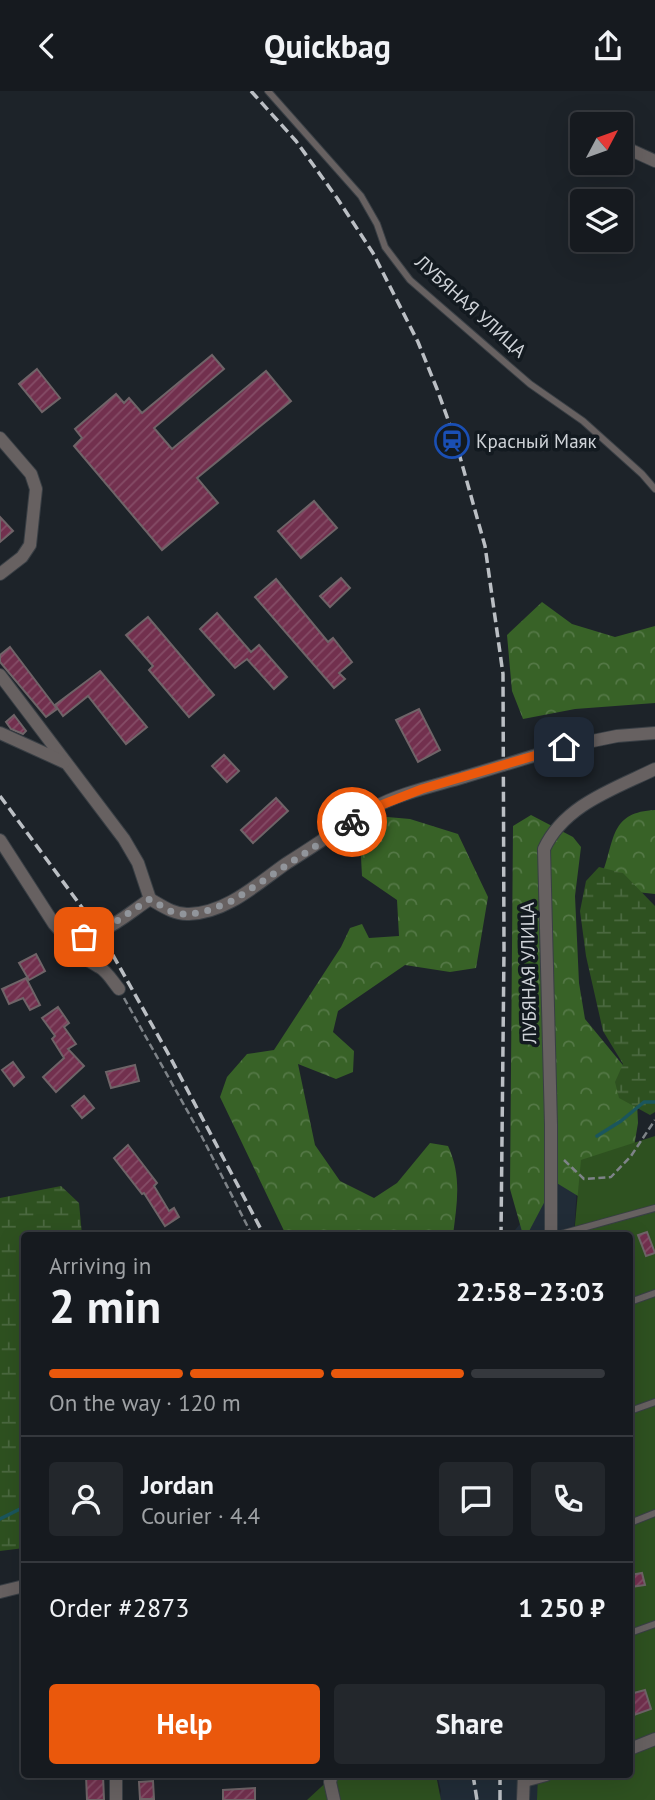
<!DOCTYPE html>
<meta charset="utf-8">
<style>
:root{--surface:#161a1f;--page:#23272c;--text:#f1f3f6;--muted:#9ea1a4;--line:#35383d;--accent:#ea580c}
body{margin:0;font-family:"PT Sans",sans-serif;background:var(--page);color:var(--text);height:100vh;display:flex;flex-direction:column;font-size:26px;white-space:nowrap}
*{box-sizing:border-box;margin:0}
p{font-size:23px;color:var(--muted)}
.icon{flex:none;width:38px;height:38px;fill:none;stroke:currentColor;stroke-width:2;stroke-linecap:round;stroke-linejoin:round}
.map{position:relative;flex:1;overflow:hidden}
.panel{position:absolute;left:21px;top:1141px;width:612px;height:546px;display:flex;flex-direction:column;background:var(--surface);border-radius:7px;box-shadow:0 7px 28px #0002,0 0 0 2px var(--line)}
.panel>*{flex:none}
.needle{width:46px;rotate:49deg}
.fabs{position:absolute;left:570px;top:21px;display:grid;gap:14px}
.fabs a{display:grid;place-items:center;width:63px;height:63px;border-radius:7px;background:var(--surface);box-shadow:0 7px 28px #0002,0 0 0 2px var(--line);font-size:35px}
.pin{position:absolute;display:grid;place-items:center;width:60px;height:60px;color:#fff;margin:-30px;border-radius:14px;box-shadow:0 4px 10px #0006}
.courier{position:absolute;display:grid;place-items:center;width:70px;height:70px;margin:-35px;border:5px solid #ea580c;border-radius:50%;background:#fff;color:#222;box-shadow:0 2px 9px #0007}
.overview em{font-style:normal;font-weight:700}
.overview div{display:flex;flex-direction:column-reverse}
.overview{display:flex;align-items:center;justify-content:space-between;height:119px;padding:0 28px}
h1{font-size:46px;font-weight:700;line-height:52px}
.bar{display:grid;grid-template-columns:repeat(4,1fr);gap:10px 7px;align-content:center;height:84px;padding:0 28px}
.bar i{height:9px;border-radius:5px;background:var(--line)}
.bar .selected{background:var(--accent)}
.bar p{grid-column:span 4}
.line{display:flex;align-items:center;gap:18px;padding:0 28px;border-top:2px solid var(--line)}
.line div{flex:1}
.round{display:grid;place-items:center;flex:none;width:74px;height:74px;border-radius:7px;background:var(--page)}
.cta{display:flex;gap:14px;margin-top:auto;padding:14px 28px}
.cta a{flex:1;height:80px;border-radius:7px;background:var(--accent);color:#fff;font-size:28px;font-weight:700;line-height:80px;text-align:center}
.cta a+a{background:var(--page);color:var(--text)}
header{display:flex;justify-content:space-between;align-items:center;height:91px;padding:0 28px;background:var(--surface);font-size:32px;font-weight:700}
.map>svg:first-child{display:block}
.built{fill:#212c37}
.forest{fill:url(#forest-crowns)}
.wetland{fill:url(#wetland-marsh)}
.garden{fill:#2e5120}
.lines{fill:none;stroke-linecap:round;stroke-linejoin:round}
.stream{stroke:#1b565d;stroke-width:3.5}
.building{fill:url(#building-hatch);stroke:#6f6468;stroke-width:2}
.lane-casing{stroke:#393f45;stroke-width:8}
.street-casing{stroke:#393f45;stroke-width:14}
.path{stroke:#7e8388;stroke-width:2.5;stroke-dasharray:7 3.5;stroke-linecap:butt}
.lane{stroke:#676161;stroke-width:6}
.street{stroke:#676161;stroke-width:12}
.rail{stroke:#bbbfc4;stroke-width:3.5;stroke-dasharray:10 5;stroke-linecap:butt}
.street-bridge-casing{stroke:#393f45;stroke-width:14;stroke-linecap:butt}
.street-bridge{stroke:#676161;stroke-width:12}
.done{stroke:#91959b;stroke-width:7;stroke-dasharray:0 12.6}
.route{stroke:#ea580c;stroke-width:9}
.labels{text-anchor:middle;stroke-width:7;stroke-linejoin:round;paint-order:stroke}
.street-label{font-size:19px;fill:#cfd3d8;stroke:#131a20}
.poi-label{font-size:19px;fill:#cfd3d8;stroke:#131a20;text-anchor:start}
</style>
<header><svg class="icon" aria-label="back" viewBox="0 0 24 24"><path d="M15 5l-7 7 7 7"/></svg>Quickbag<svg class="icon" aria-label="share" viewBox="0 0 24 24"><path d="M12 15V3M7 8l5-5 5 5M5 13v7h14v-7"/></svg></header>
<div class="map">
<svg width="655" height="1709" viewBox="0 0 655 1709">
<defs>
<pattern id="forest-crowns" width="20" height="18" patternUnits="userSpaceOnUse" patternTransform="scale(1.75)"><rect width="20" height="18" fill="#386227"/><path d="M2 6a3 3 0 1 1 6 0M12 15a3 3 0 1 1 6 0" fill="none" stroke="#547846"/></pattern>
<pattern id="wetland-marsh" width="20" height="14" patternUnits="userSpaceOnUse" patternTransform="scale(1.75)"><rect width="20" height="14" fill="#2e5120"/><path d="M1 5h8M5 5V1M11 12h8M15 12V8" fill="none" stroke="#4b6940"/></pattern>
<pattern id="building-hatch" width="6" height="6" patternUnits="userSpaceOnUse" patternTransform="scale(1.75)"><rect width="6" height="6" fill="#72304e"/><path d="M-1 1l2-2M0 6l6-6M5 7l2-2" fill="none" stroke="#854d67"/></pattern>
</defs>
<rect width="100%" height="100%" fill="#1d2329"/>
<g class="built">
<path d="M579,1061L574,1144H511L555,1090Z"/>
<path d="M437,1684H549L548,1709H439L441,1700Z"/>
</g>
<g class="forest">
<path d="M542,511L572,533L615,546L655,535V612L575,618L523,628L512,600L507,544Z"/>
<path d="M655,719V803L609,798L603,781C615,747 611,721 655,719Z"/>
<path d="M531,724L573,746L581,756L575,805L579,892L585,928L636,990L638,1032L631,1074L601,1119L555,1091L527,1144H523L510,1098L513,735Z"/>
<path d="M376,725L410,728L458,743L488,806L476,877L450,881L405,874L338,920L333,941L354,960L353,981L336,988L298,973L315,1054L340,1090L374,1107L397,1092L430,1052L448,1055C462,1085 457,1112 453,1144H286L220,1006L227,986L247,963L274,959L341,856L350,837L362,833L369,847L399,845L397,809L362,785L360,747Z"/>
</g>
<g class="wetland">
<path d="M599,776L623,782L655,815V1021L650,1024L619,1007L615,991L623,973L603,940L586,865L580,820L586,790Z"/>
<path d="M61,1095L79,1112L82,1144H24V1457L0,1460V1107Z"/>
</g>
<g class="garden">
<path d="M655,1045V1709H537L538,1684H630V1144H574L581,1069Z"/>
<path d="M334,1684H436L441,1709H307Z"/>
</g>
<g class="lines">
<g class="stream">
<path d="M597,1045L621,1030L644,1011H655"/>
<path d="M0,1428L24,1416"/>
</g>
</g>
<g class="building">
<path d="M212,264L224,278L154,337L172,358L266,280L291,310L197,387L218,412L162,459L74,355L82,347L75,338L116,303L124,312L129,307L142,322Z"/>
<path d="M37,278L60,307L42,321L19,293Z"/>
<path d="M314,410L337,437L301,467L278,440Z"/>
<path d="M0,426L13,440L0,451Z"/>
<path d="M341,487L350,497L330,516L320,505Z"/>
<path d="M276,488L328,551L333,547L352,571L339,582L345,588L334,597L255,506Z"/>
<path d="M217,522L251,561L259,554L287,586L274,598L247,568L235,577L200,538Z"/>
<path d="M148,526L214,604L189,626L149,579L153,575L126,544Z"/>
<path d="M10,556L57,618L46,626L0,571V564Z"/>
<path d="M100,580L147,636L126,653L88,605L63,625L55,614Z"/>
<path d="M419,618L440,659L418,671L396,629Z"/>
<path d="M14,624L26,640L23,643L11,638L6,631Z"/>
<path d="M224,664L239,680L227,691L212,675Z"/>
<path d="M276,707L288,720L253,752L241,739Z"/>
<path d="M36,863L45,880L29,889L19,872Z"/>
<path d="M26,887L40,914L30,919L23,907L9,913L2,898Z"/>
<path d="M58,916L69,932L64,936L76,953L68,958L84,975L56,1001L43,986L64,967L52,948L55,945L42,927Z"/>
<path d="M13,971L24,986L14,995L2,979Z"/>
<path d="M135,974L139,990L111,997L106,981Z"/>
<path d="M84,1005L94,1017L82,1027L72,1015Z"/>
<path d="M128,1054L157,1092L154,1095L169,1120L174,1117L179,1126L165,1135L144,1102L142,1103L114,1067Z"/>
<path d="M647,1141L655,1162L646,1165L638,1144Z"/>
<path d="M642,1482L645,1494L631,1496L630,1484Z"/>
<path d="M645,1599L651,1618L634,1624L630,1614V1603Z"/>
<path d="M86,1684H103L104,1709H87Z"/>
<path d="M153,1690L154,1708H140L139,1691Z"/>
<path d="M255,1697V1709H223V1699Z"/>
</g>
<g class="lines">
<g class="lane-casing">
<g id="lane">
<path d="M268,0L361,105L377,133L385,156L410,189L530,293L583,330L642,383L655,398"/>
<path d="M557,1144L655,1117"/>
<path d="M630,1211L655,1202"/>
<path d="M630,1320L655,1311"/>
<path d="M630,1432L655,1422"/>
<path d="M630,1542L655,1533"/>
</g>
</g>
<g class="street-casing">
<g id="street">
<path d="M622,55L655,70"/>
<path d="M0,347L31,383L36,398L30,454L22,466L0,483"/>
<path d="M0,584L124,748L138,772L150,808"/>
<path d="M0,642L64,671"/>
<path d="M563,656L617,645L655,642"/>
<path d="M0,749L54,833L64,844C103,848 119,829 150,808"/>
<path d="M150,808C162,815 175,824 189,823C227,822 258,792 287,772C316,754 344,734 373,717C400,702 434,695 464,686"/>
<path d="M64,844C77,864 79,864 99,876C107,880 113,891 119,898"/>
<path d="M551,1144V1034L544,758C564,714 614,698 655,678"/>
<path d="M0,1501L24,1495"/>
<path d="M630,1658L655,1648"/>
<path d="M332,1684L330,1691L334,1709"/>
<path d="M524,1690L546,1684"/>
<path d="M116,1709V1684"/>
<path d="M523,1709L524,1684"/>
</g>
</g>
<g class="path">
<path d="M124,907L202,1046L252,1144"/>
<path d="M564,1069L584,1088L611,1086L631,1065L655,1029"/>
</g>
<use href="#lane" class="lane"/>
<use href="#street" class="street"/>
<g class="rail">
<path d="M251,0L296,50L337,107L373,162L418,251L437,298L455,348L485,455L503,583L504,859L501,1144"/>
<path d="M0,705L100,841L170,966L264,1144"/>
<path d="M473,1684L477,1709"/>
<path d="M500,1709V1684"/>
</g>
<g class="street-bridge-casing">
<path id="street-bridge" d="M464,686L563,656"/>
</g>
<use href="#street-bridge" class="street-bridge"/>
</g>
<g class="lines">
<path class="done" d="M84,846L100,841L150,808L170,820L188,824L210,819L234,809L352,731"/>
<path class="route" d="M352,731L376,716L422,698L564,656"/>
</g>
<defs>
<g id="station-ring" transform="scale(1.75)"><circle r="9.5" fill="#131a20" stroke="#1a4fb4" stroke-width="1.5"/><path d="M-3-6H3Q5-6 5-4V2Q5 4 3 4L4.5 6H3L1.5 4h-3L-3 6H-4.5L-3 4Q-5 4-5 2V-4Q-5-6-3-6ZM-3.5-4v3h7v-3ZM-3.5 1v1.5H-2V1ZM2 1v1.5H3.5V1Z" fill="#1a4fb4"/></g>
</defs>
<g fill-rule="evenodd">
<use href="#station-ring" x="452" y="350"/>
</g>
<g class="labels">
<g class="street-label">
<text transform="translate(471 215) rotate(42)" y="7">ЛУБЯНАЯ УЛИЦА</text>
<text transform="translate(528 882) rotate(-91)" y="7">ЛУБЯНАЯ УЛИЦА</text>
</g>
<g class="poi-label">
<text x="476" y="357">Красный Маяк</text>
</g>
</g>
</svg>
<div class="fabs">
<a><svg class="needle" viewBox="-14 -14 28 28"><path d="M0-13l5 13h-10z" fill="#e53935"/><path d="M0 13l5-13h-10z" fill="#9ea1a4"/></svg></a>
<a><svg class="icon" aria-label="layers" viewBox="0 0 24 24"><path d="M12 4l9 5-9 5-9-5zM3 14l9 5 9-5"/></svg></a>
</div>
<div class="pin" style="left:84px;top:846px;background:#ea580c"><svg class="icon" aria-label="bag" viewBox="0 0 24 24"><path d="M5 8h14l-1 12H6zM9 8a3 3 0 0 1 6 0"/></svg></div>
<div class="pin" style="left:564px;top:656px;background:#1f2937"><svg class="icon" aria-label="home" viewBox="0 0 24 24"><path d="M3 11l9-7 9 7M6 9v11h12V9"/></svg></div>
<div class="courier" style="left:352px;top:731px"><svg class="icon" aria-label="bike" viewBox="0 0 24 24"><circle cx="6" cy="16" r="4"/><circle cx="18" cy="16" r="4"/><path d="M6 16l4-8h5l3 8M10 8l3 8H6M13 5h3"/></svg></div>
<section class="panel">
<div class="overview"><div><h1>2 min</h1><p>Arriving in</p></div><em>22:58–23:03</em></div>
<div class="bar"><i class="selected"></i><i class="selected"></i><i class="selected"></i><i></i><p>On the way · 120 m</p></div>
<div class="line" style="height:126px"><a class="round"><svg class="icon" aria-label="person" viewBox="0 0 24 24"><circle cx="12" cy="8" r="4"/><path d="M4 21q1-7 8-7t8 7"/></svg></a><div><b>Jordan</b><p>Courier · 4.4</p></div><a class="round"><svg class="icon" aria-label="chat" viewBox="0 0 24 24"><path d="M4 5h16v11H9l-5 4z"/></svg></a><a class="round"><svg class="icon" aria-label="phone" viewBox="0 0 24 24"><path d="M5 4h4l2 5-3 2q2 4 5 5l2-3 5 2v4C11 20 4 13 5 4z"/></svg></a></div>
<div class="line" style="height:91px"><div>Order #2873</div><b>1 250 ₽</b></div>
<div class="cta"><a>Help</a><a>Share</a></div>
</section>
</div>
